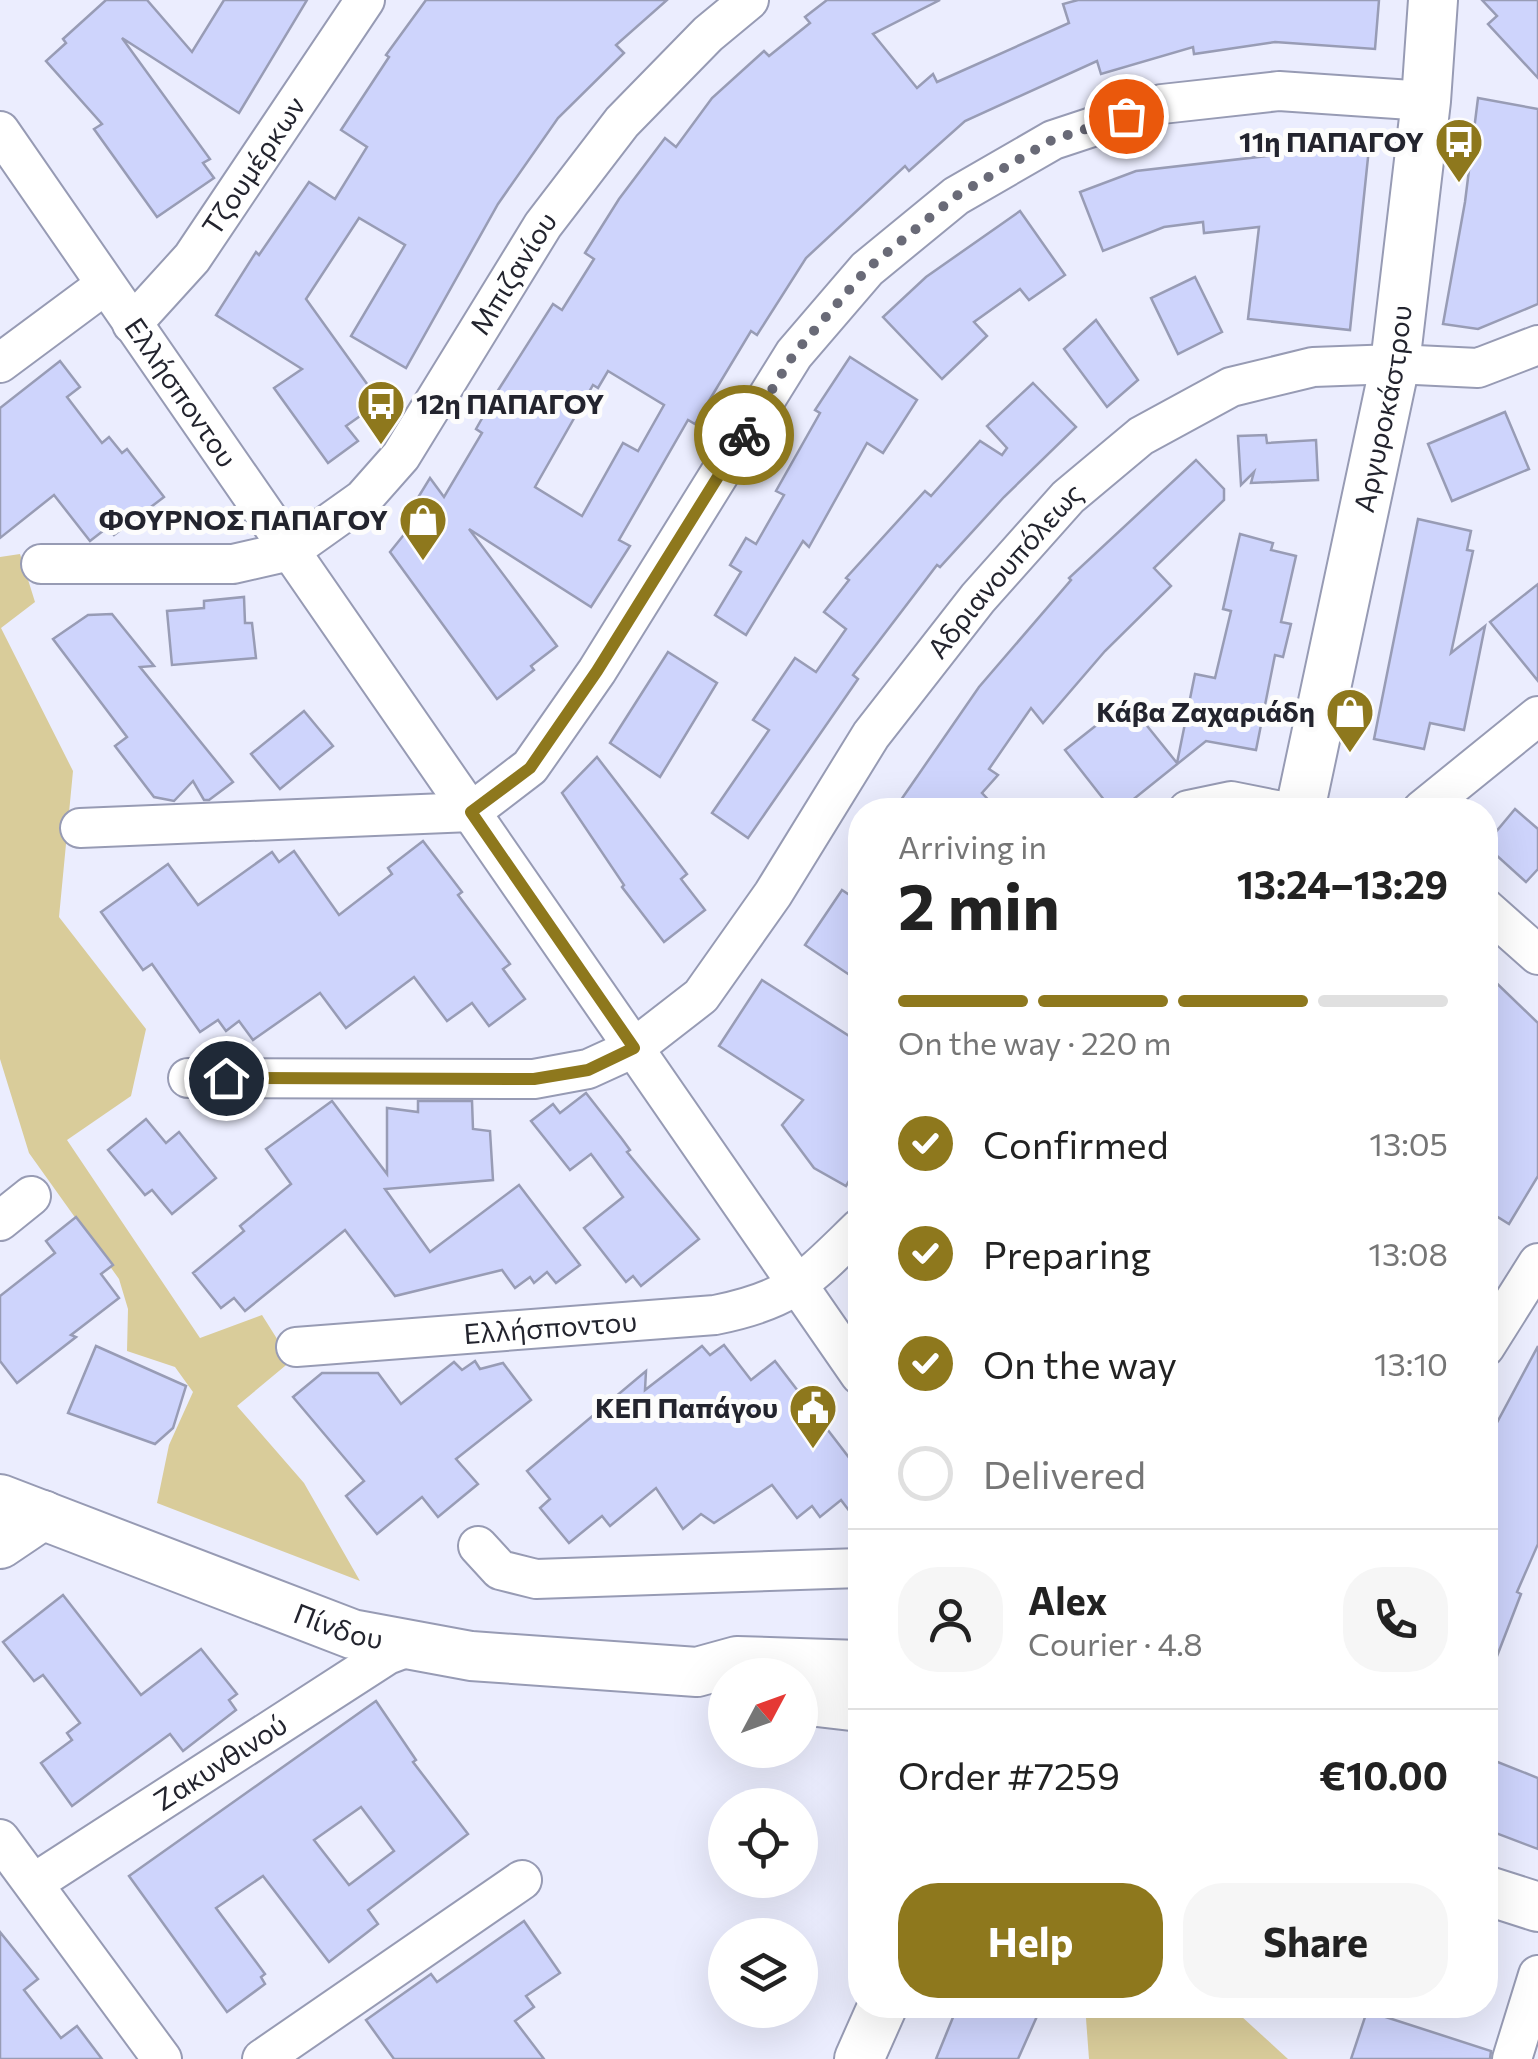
<!DOCTYPE html>
<meta charset="utf-8">
<style>
:root{--surface:#fff;--page:#f6f6f6;--text:#222;--muted:#767676;--line:#e0e0e0;--accent:#8e781d}
body{margin:0;font-family:Commissioner,sans-serif;background:var(--page);color:var(--text);height:100vh;display:flex;flex-direction:column;font-size:38px;white-space:nowrap}
*{box-sizing:border-box;margin:0}
p{font-size:32px;color:var(--muted)}
.icon{flex:none;width:55px;height:55px;fill:none;stroke:currentColor;stroke-width:2;stroke-linecap:round;stroke-linejoin:round}
.map{position:relative;flex:1;overflow:hidden}
.drawer{position:absolute;left:848px;top:798px;width:650px;height:1220px;display:flex;flex-direction:column;background:var(--surface);border-radius:40px;box-shadow:0 10px 40px #0002}
.drawer>*{flex:none}
.needle{width:65px;rotate:49deg}
.controls{position:absolute;left:708px;top:1658px;display:grid;gap:20px}
.controls a{display:grid;place-items:center;width:110px;height:110px;border-radius:50%;background:var(--surface);box-shadow:0 10px 40px #0002;font-size:50px}
.pin{position:absolute;display:grid;place-items:center;width:85px;height:85px;color:#fff;margin:-42px;border:5px solid #fff;border-radius:50%;box-shadow:0 2px 10px #0007}
.courier{position:absolute;display:grid;place-items:center;width:100px;height:100px;margin:-50px;border:8px solid #8e781d;border-radius:50%;background:#fff;color:#222;box-shadow:0 2px 12px #0007}
.headline em{font-style:normal;font-weight:700}
.headline div{display:flex;flex-direction:column-reverse}
.headline{display:flex;align-items:center;justify-content:space-between;height:170px;padding:0 50px}
h1{font-size:65px;font-weight:700;line-height:75px}
.bar{display:grid;grid-template-columns:repeat(4,1fr);gap:15px 10px;align-content:center;height:120px;padding:0 50px}
.bar i{height:12px;border-radius:8px;background:var(--line)}
.bar .current{background:var(--accent)}
.bar p{grid-column:span 4}
.line{display:flex;align-items:center;gap:25px;padding:0 50px;border-top:2px solid var(--line)}
.line div{flex:1}
.round{display:grid;place-items:center;flex:none;width:105px;height:105px;border-radius:40px;background:var(--page)}
ol{padding:0 50px;list-style:none}
li{display:flex;align-items:center;gap:30px;height:110px}
li p{margin-inline-start:auto}
li .icon{padding:10px;border-radius:50%;background:var(--accent);color:#fff;stroke-width:4}
li:last-child{color:var(--muted)}
li i{width:55px;height:55px;border:5px solid var(--line);border-radius:50%}
.button{display:flex;gap:20px;margin-top:auto;padding:20px 50px}
.button a{flex:1;height:115px;border-radius:40px;background:var(--accent);color:#fff;font-size:40px;font-weight:700;line-height:115px;text-align:center}
.button a+a{background:var(--page);color:var(--text)}
.map>svg:first-child{display:block}
.green{fill:#d9cc9a}
.building{fill:#ced4fc;stroke:#989cb5;stroke-width:2.5;fill-rule:evenodd}
.lines{fill:none;stroke-linecap:round;stroke-linejoin:round}
.minor-casing{stroke:#979bb4;stroke-width:42}
.tertiary-casing{stroke:#979bb4;stroke-width:52}
.minor{stroke:#fff;stroke-width:38}
.tertiary{stroke:#fff;stroke-width:48}
.done{stroke:#696a77;stroke-width:10;stroke-dasharray:0 18}
.route{stroke:#8e781d;stroke-width:12}
.labels{text-anchor:middle;stroke-width:10;stroke-linejoin:round;paint-order:stroke}
.poi-label{font-size:28px;font-weight:bold;fill:#23242e;stroke:#fcfcfc;text-anchor:end}
.street-label{font-size:28px;fill:#23242e;stroke:#fcfcfc}
</style>
<div class="map">
<svg width="1538" height="2059" viewBox="0 0 1538 2059">
<rect width="100%" height="100%" fill="#ebedfe"/>
<g class="green">
<path d="M20,554L35,602L1,628L73,771L59,917L146,1029L131,1096L67,1140L200,1338L262,1315L291,1361L237,1406L304,1483L360,1581L157,1503L169,1445L193,1392L175,1367L127,1351L128,1309L119,1279L29,1153L0,1059V557Z"/>
<path d="M1085,2005H1229L1288,2059H1089Z"/>
</g>
<g class="building">
<path d="M106,0H147L192,52L224,0H307L239,113L122,38L210,159L203,163L214,178L157,217L94,129L102,124L46,61L66,43L63,39Z"/>
<path d="M426,0H667L616,45L624,53L558,118L498,204L406,368L351,336L405,245L359,218L306,299L380,402L346,426L358,441L328,463L274,388L302,369L216,315L256,252L259,255L309,182L335,199L367,147L341,130L389,57L386,55Z"/>
<path d="M827,0H940L873,34L917,88L933,74L937,82L1069,23L1063,4L1078,0H1379L1375,49L1275,42L1194,54L1193,47L1101,74L1097,61L965,121L909,171L905,166L806,258L757,335L751,331L695,424L688,420L619,540L630,546L591,607L469,529L557,646L531,666L534,670L497,699L390,552L419,516L411,509L430,478L444,497L482,433L476,429L497,392L553,304L562,310L594,259L585,253L619,199L665,138L676,147L712,98L764,51L769,56L810,23L805,17ZM608,371L664,405L638,451L623,443L582,516L535,487L593,385L598,388Z"/>
<path d="M1482,0H1538V78L1488,24L1497,16Z"/>
<path d="M1478,98L1538,109V304L1478,329L1443,324L1465,202Z"/>
<path d="M1286,139L1369,148L1350,330L1248,319L1259,227L1204,233L1203,222L1164,227L1103,251L1080,192L1136,171L1284,154Z"/>
<path d="M1020,211L1065,275L1029,300L1020,289L974,322L987,336L942,379L883,317L926,277Z"/>
<path d="M1195,277L1222,332L1178,354L1151,298Z"/>
<path d="M1096,320L1138,380L1107,407L1064,349Z"/>
<path d="M850,357L917,400L883,453L867,443L809,547L803,541L746,635L715,615L741,572L730,565L746,538L756,544L784,495L776,491L820,413L815,410Z"/>
<path d="M60,361L80,387L67,397L102,443L109,437L122,453L127,449L164,497L114,535L108,527L90,541L54,495L0,538V408Z"/>
<path d="M1033,383L1076,427L1004,497L940,567L937,565L853,675L858,679L748,838L712,813L769,730L753,720L795,658L816,672L846,629L824,612L849,580L846,578L925,491L931,496L980,441L1002,455L1007,448L987,426Z"/>
<path d="M1505,412L1529,469L1452,501L1428,444Z"/>
<path d="M1266,435L1267,443L1316,440L1318,480L1251,483L1254,472L1241,485L1238,436Z"/>
<path d="M1196,460L1224,489V500L1154,568L1171,586L1105,651L1043,723L1031,708L989,769L998,775L982,793L998,810H894L979,687L1071,580L1069,578Z"/>
<path d="M1418,519L1471,531L1467,550L1473,551L1451,653L1485,626L1464,730L1430,723L1424,749L1374,739Z"/>
<path d="M1240,534L1273,543L1271,550L1296,556L1281,622L1291,624L1283,657L1275,655L1256,750L1206,741L1120,810H1112L1065,750L1127,701L1177,763L1195,674L1215,678L1231,611L1223,609Z"/>
<path d="M1538,584V681L1490,622Z"/>
<path d="M244,597L245,623H252L256,658L172,665L167,611L204,608V601Z"/>
<path d="M112,614L154,666L140,667L233,782L209,800H204L193,781L174,801L154,797L115,746L127,737L53,639L88,615Z"/>
<path d="M668,652L717,683L660,777L610,743Z"/>
<path d="M304,711L333,746L280,789L251,754Z"/>
<path d="M597,757L687,874L681,879L705,910L664,942L622,887L624,885L562,793Z"/>
<path d="M1515,809L1538,829V869L1526,882L1485,845Z"/>
<path d="M423,841L462,892L458,895L510,964L503,969L525,999L489,1026L472,1003L447,1021L414,977L346,1028L320,993L253,1040L239,1021L226,1031L218,1020L200,1032L152,964L143,970L101,912L168,864L198,905L272,852L279,862L294,851L339,915L392,874L388,868Z"/>
<path d="M842,890L860,902V982L805,945Z"/>
<path d="M1485,972L1538,1023V1176L1509,1224L1485,1209Z"/>
<path d="M762,980L860,1043V1163L846,1186L814,1168L782,1125L803,1100L719,1046Z"/>
<path d="M586,1093L622,1139L630,1150L627,1152L699,1239L641,1286L633,1276L626,1282L584,1228L623,1197L591,1154L570,1170L531,1121L553,1104L560,1113Z"/>
<path d="M332,1101L387,1174V1108L418,1112V1101H472L473,1129L490,1131L493,1180L385,1189L430,1252L519,1185L580,1265L556,1283L547,1272L534,1283L530,1277L515,1288L502,1270L395,1296L345,1230L245,1311L234,1298L221,1308L193,1273L244,1231L240,1226L291,1184L266,1149Z"/>
<path d="M146,1119L166,1143L179,1132L216,1178L172,1214L152,1190L145,1195L108,1150Z"/>
<path d="M76,1217L113,1265L101,1274L119,1298L71,1335L76,1337L17,1383L0,1361V1296L55,1253L46,1241Z"/>
<path d="M724,1345L751,1380L775,1361L860,1472V1525L841,1500L820,1517L812,1506L797,1518L772,1485L714,1523L701,1514L683,1529L656,1488L610,1526L602,1516L569,1543L540,1508L550,1499L527,1471L646,1371L645,1390L702,1346L710,1355Z"/>
<path d="M96,1346L186,1386L173,1428L155,1444L68,1413Z"/>
<path d="M1538,1346V1544L1517,1592L1521,1594L1487,1682L1485,1445Z"/>
<path d="M475,1361L480,1369L503,1363L531,1400L456,1459L478,1484L438,1517L422,1497L377,1534L346,1496L364,1481L293,1397L322,1373H378L401,1404L454,1362L462,1370Z"/>
<path d="M63,1595L141,1695L201,1649L237,1694L229,1700L236,1710L183,1751L170,1734L72,1806L41,1763L72,1740L67,1733L80,1723L43,1675L34,1681L3,1642Z"/>
<path d="M376,1701L416,1760L413,1762L468,1834L368,1910L378,1924L329,1962L263,1876L216,1908L265,1974L261,1977L265,1984L227,2012L129,1876ZM361,1807L394,1851L349,1885L314,1840Z"/>
<path d="M1485,1757L1538,1778V1849L1485,1829Z"/>
<path d="M524,1921L560,1973L526,1996L534,2007L515,2021L544,2059H394L366,2020L431,1974L437,1982Z"/>
<path d="M0,1932L38,1979L24,1990L61,2038L77,2026L102,2059H0Z"/>
<path d="M958,2005H1042L1018,2059H936Z"/>
<path d="M1367,2011L1491,2051L1490,2059H1351Z"/>
</g>
<g class="lines">
<g class="minor-casing">
<g id="minor">
<path id="s1" d="M0,131L860,1375"/>
<path id="s2" d="M132,324L192,258L365,0"/>
<path d="M0,363L105,285"/>
<path id="s3" d="M41,564H233L290,551L363,499L401,456L543,225L622,122L708,34L749,0"/>
<path d="M1188,810L1231,801L1276,810"/>
<path d="M1422,810L1538,716"/>
<path d="M80,828L471,812L530,767L597,671L794,354L867,269L956,196L1053,140L1162,104L1279,91L1426,101"/>
<path d="M1485,908L1538,955"/>
<path id="s4" d="M188,1078L534,1079L588,1069L634,1048L701,996L773,894L871,735L978,598L1068,497L1141,436L1231,387L1313,367L1395,364L1478,368L1538,345"/>
<path d="M0,1221L31,1196"/>
<path id="s5" d="M296,1347L715,1315C791,1300 806,1280 860,1228"/>
<path d="M1485,1347L1538,1263"/>
<path d="M478,1546L500,1570L536,1579L860,1568"/>
<path d="M0,1839L162,2059"/>
<path id="s6" d="M34,1883L387,1655L411,1646"/>
<path d="M262,2059L522,1880"/>
<path d="M1512,2059L1538,1975"/>
</g>
</g>
<g class="tertiary-casing">
<g id="tertiary">
<path id="s7" d="M1300,810L1395,364L1426,101L1433,0"/>
<path id="s8" d="M0,1499L352,1634L471,1656L697,1672L737,1661L860,1665"/>
<path d="M0,1544L43,1515"/>
<path d="M800,1700L860,1707"/>
<path d="M1485,1890L1538,1907"/>
<path d="M859,2059L883,2005"/>
</g>
</g>
<use href="#minor" class="minor"/>
<use href="#tertiary" class="tertiary"/>
</g>
<g class="lines">
<path class="done" d="M744,435L794,354L867,269L956,196L1052,140L1126,116"/>
<path class="route" d="M226,1078L534,1079L588,1070L634,1048L471,812L530,768L597,671L744,435"/>
</g>
<defs>
<g id="bus-pin" transform="scale(2.5)"><path d="M0 17L-7.5 6A9.5 9.5 0 1 1 7.5 6Z" fill="#8e781d" stroke="#fcfcfc"/><path d="M-5-6H5V4H4V6H2V4H-2V6H-4V4H-5ZM-3.5-4V0h7V-4ZM-3.5 1.2v1.5H-2V1.2ZM2 1.2v1.5H3.5V1.2Z" fill="#fff"/></g>
<g id="shop-pin" transform="scale(2.5)"><path d="M0 17L-7.5 6A9.5 9.5 0 1 1 7.5 6Z" fill="#8e781d" stroke="#fcfcfc"/><path d="M-5-2.5h2.3a2.7 3.5 0 0 1 5.4 0H5L5.5 6h-11ZM-1.5-2.5h3a1.5 2.3 0 0 0-3 0Z" fill="#fff"/></g>
<g id="civic-pin" transform="scale(2.5)"><path d="M0 17L-7.5 6A9.5 9.5 0 1 1 7.5 6Z" fill="#8e781d" stroke="#fcfcfc"/><path d="M-.6-6.5H3V-4.5H.6V-3L4-1V1h2V6H-6V1h2V-1L-.6-3ZM-1.2 2.5V6h2.4V2.5Z" fill="#fff"/></g>
</defs>
<g fill-rule="evenodd">
<use href="#bus-pin" x="1459" y="142"/>
<use href="#bus-pin" x="381" y="404"/>
<use href="#shop-pin" x="423" y="520"/>
<use href="#shop-pin" x="1350" y="712"/>
<use href="#civic-pin" x="813" y="1408"/>
</g>
<g class="labels">
<g class="poi-label">
<text x="1424" y="152">11η ΠΑΠΑΓΟΥ</text>
<text x="416" y="414" text-anchor="start">12η ΠΑΠΑΓΟΥ</text>
<text x="388" y="530">ΦΟΥΡΝΟΣ ΠΑΠΑΓΟΥ</text>
<text x="1315" y="722">Κάβα Ζαχαριάδη</text>
<text x="778" y="1418">ΚΕΠ Παπάγου</text>
</g>
<g class="street-label">
<text dy="10" stroke="none"><textPath href="#s2" startOffset="200">Τζουμέρκων</textPath></text>
<text dy="10" stroke="none"><textPath href="#s3" startOffset="612">Μπιζανίου</textPath></text>
<text dy="10" stroke="none"><textPath href="#s1" startOffset="318">Ελλήσποντου</textPath></text>
<text dy="10" stroke="none"><textPath href="#s7" startOffset="410">Αργυροκάστρου</textPath></text>
<text dy="10" stroke="none"><textPath href="#s4" startOffset="1060">Αδριανουπόλεως</textPath></text>
<text dy="10" stroke="none"><textPath href="#s5" startOffset="255">Ελλήσποντου</textPath></text>
<text dy="10" stroke="none"><textPath href="#s8" startOffset="362">Πίνδου</textPath></text>
<text dy="10" stroke="none"><textPath href="#s6" startOffset="222">Ζακυνθινού</textPath></text>
</g>
</g>
</svg>
<div class="controls">
<a><svg class="needle" viewBox="-14 -14 28 28"><path d="M0-13l5 13h-10z" fill="#e53935"/><path d="M0 13l5-13h-10z" fill="#767676"/></svg></a>
<a><svg class="icon" aria-label="locate" viewBox="0 0 24 24"><circle cx="12" cy="12" r="6"/><path d="M12 2v4M12 18v4M2 12h4M18 12h4"/></svg></a>
<a><svg class="icon" aria-label="layers" viewBox="0 0 24 24"><path d="M12 4l9 5-9 5-9-5zM3 14l9 5 9-5"/></svg></a>
</div>
<div class="pin" style="left:1126px;top:116px;background:#ea580c"><svg class="icon" aria-label="bag" viewBox="0 0 24 24"><path d="M5 8h14l-1 12H6zM9 8a3 3 0 0 1 6 0"/></svg></div>
<div class="pin" style="left:226px;top:1078px;background:#1f2937"><svg class="icon" aria-label="home" viewBox="0 0 24 24"><path d="M3 11l9-7 9 7M6 9v11h12V9"/></svg></div>
<div class="courier" style="left:744px;top:435px"><svg class="icon" aria-label="bike" viewBox="0 0 24 24"><circle cx="6" cy="16" r="4"/><circle cx="18" cy="16" r="4"/><path d="M6 16l4-8h5l3 8M10 8l3 8H6M13 5h3"/></svg></div>
<section class="drawer">
<div class="headline"><div><h1>2 min</h1><p>Arriving in</p></div><em>13:24–13:29</em></div>
<div class="bar"><i class="current"></i><i class="current"></i><i class="current"></i><i></i><p>On the way · 220 m</p></div>
<ol>
<li><svg class="icon" aria-label="check" viewBox="0 0 24 24"><path d="M5 12l5 5 9-10"/></svg>Confirmed<p>13:05</p></li>
<li><svg class="icon" aria-label="check" viewBox="0 0 24 24"><path d="M5 12l5 5 9-10"/></svg>Preparing<p>13:08</p></li>
<li><svg class="icon" aria-label="check" viewBox="0 0 24 24"><path d="M5 12l5 5 9-10"/></svg>On the way<p>13:10</p></li>
<li><i></i>Delivered</li>
</ol>
<div class="line" style="height:180px"><a class="round"><svg class="icon" aria-label="person" viewBox="0 0 24 24"><circle cx="12" cy="8" r="4"/><path d="M4 21q1-7 8-7t8 7"/></svg></a><div><b>Alex</b><p>Courier · 4.8</p></div><a class="round"><svg class="icon" aria-label="phone" viewBox="0 0 24 24"><path d="M5 4h4l2 5-3 2q2 4 5 5l2-3 5 2v4C11 20 4 13 5 4z"/></svg></a></div>
<div class="line" style="height:130px"><div>Order #7259</div><b>€10.00</b></div>
<div class="button"><a>Help</a><a>Share</a></div>
</section>
</div>
